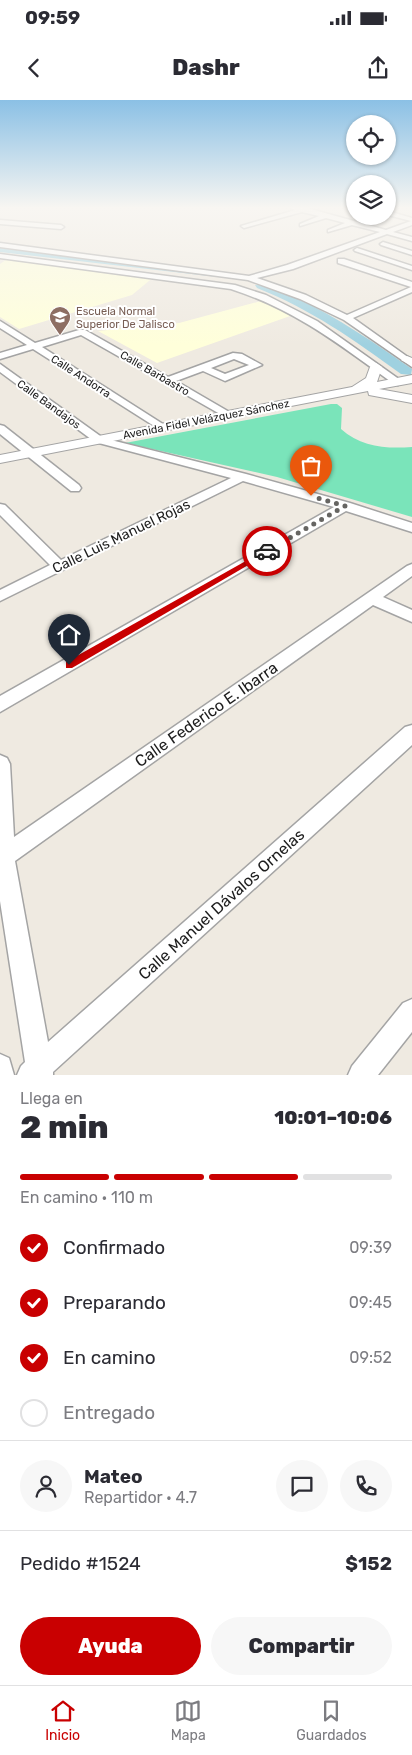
<!DOCTYPE html>
<html lang="es">
<meta charset="utf-8">
<style>
:root{--surface:#fff;--page:#f7f7f7;--text:#2b2b33;--muted:#7c7c81;--line:#e1e1e2;--accent:#c90001}
body{margin:0;font-family:Rubik,sans-serif;background:var(--page);color:var(--text);height:100vh;display:flex;flex-direction:column;font-size:19px;white-space:nowrap}
*{box-sizing:border-box;margin:0}
p{font-size:16px;color:var(--muted)}
.icon{flex:none;width:28px;height:28px;fill:none;stroke:currentColor;stroke-width:2;stroke-linecap:round;stroke-linejoin:round}
.map{position:relative;height:975px;overflow:hidden}
.sheet{display:flex;flex-direction:column;background:var(--surface);flex:1}
.sheet>*{flex:none}
.fabs{position:absolute;left:346px;top:15px;display:grid;gap:10px}
.fabs a{display:grid;place-items:center;width:50px;height:50px;border-radius:50%;background:var(--surface);box-shadow:0 1px 4px #0004;font-size:25px}
.pin{position:absolute;display:grid;place-items:center;width:42px;height:42px;color:#fff;margin:-51px -21px;border-radius:50% 50% 50% 0;rotate:-45deg;box-shadow:0 0 5px #0007}
.pin .icon{rotate:45deg}
.courier{position:absolute;display:grid;place-items:center;width:50px;height:50px;margin:-25px;border:4px solid #c90001;border-radius:50%;background:#fff;color:#222;box-shadow:0 1px 6px #0007}
.head em{font-style:normal;font-weight:800}
.head div{display:flex;flex-direction:column-reverse}
.head{display:flex;align-items:center;justify-content:space-between;height:85px;padding:0 20px}
h1{font-size:32px;font-weight:800;line-height:38px}
.bar{display:grid;grid-template-columns:repeat(4,1fr);gap:8px 5px;align-content:center;height:60px;padding:0 20px}
.bar i{height:6px;border-radius:4px;background:var(--line)}
.bar .on{background:var(--accent)}
.bar p{grid-column:span 4}
.line{display:flex;align-items:center;gap:12px;padding:0 20px;border-top:1px solid var(--line)}
.line div{flex:1}
.round{display:grid;place-items:center;flex:none;width:52px;height:52px;border-radius:26px;background:var(--page)}
ol{padding:0 20px;list-style:none}
li{display:flex;align-items:center;gap:15px;height:55px}
li p{margin-inline-start:auto}
li .icon{padding:5px;border-radius:50%;background:var(--accent);color:#fff;stroke-width:4}
li:last-child{color:var(--muted)}
li i{width:28px;height:28px;border:2px solid var(--line);border-radius:50%}
.button{display:flex;gap:10px;margin-top:auto;padding:10px 20px}
.button a{flex:1;height:58px;border-radius:30px;background:var(--accent);color:#fff;font-size:20px;font-weight:800;line-height:58px;text-align:center}
.button a+a{background:var(--page);color:var(--text)}
.status{display:flex;justify-content:space-between;align-items:center;height:35px;padding:0 25px;background:var(--surface);direction:ltr}
.status svg{height:14px;fill:currentColor}
header{display:flex;justify-content:space-between;align-items:center;height:65px;padding:0 20px;background:var(--surface);font-size:22px;font-weight:800}
.tabs{display:flex;justify-content:space-around;align-items:center;height:70px;border-top:1px solid var(--line);background:var(--surface);font-size:14px;color:var(--muted)}
.tabs a{display:grid;justify-items:center;gap:2px}
.tabs .on{color:var(--accent)}
.map>svg:first-child{display:block}
.education{fill:#ffffda}
.pitch{fill:#7ae4ba}
.water{fill:#9fd1e0}
.lines{fill:none;stroke-linecap:round;stroke-linejoin:round}
.minor-casing{stroke:#a4a4a4;stroke-width:3}
.tertiary-casing{stroke:#a4a4a4;stroke-width:2}
.minor{fill:#fff;fill-rule:evenodd}
.tertiary{fill:#fff;fill-rule:evenodd}
.route{fill:#c90001}
.done{stroke:#666562;stroke-width:5;stroke-dasharray:0 9}
.labels{text-anchor:middle;stroke-width:4;stroke-linejoin:round;paint-order:stroke}
.far-education-label{font-size:11px;fill:#785e54;stroke:#fff;text-anchor:start}
.far-street-label{font-size:11px;fill:#1d1d1d;stroke:#fff}
.street-label{font-size:14px;fill:#1d1d1d;stroke:#fff}
.near-street-label{font-size:16px;fill:#1d1d1d;stroke:#fff}
</style>
<div class="status"><b>09:59</b><svg viewBox="0 0 49 12"><path d="M0 12V9h3v3zM5 12V6h3v6zM10 12V3h3v9zM15 12V0h3v12zM26 1h20v11H26zM47 4h2v5h-2z"/></svg></div>
<header><svg class="icon" aria-label="back" viewBox="0 0 24 24"><path d="M15 5l-7 7 7 7"/></svg>Dashr<svg class="icon" aria-label="share" viewBox="0 0 24 24"><path d="M12 15V3M7 8l5-5 5 5M5 13v7h14v-7"/></svg></header>
<div class="map">
<svg width="412" height="975" viewBox="0 0 412 975">
<rect width="100%" height="100%" fill="#efeae1"/>
<g class="education">
<path d="M7,159L155,176L132,195L19,229L0,217V164Z"/>
<path d="M261,201L293,215L157,263L98,231L179,223Z"/>
</g>
<path class="pitch" d="M331,304H337L342,308L341,329C361,347 386,349 412,347V417L277,377L125,343Z"/>
<g class="water">
<path d="M0,148L231,177L235,179L0,152Z"/>
<path d="M255,185C269,185 283,192 296,198C338,217 374,243 412,269L411,275L401,274C353,239 312,210 257,188Z"/>
</g>
<g class="lines">
<g class="minor-casing">
<g id="minor">
<path d="M291,108H307L386,130L411,121L388,115V111L412,118V125L393,132L412,137V141L387,134L293,169L257,178L306,195L347,215L411,187L338,163V159H344L412,182V192L353,218L412,260V267L344,220L300,199L248,180L0,147V143L249,176L287,165L380,132L352,125L328,132V130L345,123L326,118L300,126V124L319,116L302,112L244,128L241,126L295,110Z"/>
<path d="M0,120L61,125L64,127L61,129L0,124Z"/>
<path d="M383,142L412,151V155L381,145L380,144Z"/>
<path d="M357,148L412,166V170L355,151L354,150Z"/>
<path d="M0,154L235,185L266,195L317,221L403,282L398,285L394,284C340,245 296,210 231,189L0,158Z"/>
<path d="M0,221L35,243L79,230H85L168,277L233,253L242,254L262,265L225,281L203,271L176,281L231,313L232,315L227,318L81,235L42,247L166,326L168,328L166,330L162,331L33,249L0,259V253L27,245L0,228ZM234,259L249,265L225,274L211,268Z"/>
<path d="M0,264L103,338L246,374L350,403L412,423V432L346,411L0,612V596L334,407L243,381L0,501V490L50,465L0,415V404L5,405L61,460L231,378L95,342L0,272Z"/>
<path d="M0,325L4,326L79,385L81,388L79,391H71L0,334Z"/>
<path d="M412,464V476L383,497L412,510V522L373,505L15,761L48,942L405,627L412,625V645L53,972V975H17L21,966L25,962L0,801V655L7,658L10,664L14,737L407,466Z"/>
<path d="M412,899V932L378,975H348L352,966L403,903Z"/>
<path d="M0,954L9,958L14,975H0Z"/>
</g>
</g>
<g class="tertiary-casing">
<g id="tertiary">
<path d="M407,256L412,258V266L401,260Z"/>
<path d="M376,263L382,267L377,282L412,275V283L379,289L412,295V303L369,295L368,291L0,363V355L352,287L366,278L370,267Z"/>
</g>
</g>
<use href="#minor" class="minor"/>
<use href="#tertiary" class="tertiary"/>
</g>
<linearGradient id="sky" x2="0" y2="1"><stop stop-color="#8bc0e5"/><stop offset="0.44" stop-color="#f8f6f2"/><stop offset="1" stop-color="#f8f6f2" stop-opacity="0"/></linearGradient>
<rect width="412" height="245" fill="url(#sky)"/>
<path class="route" d="M267,449L271,451L269,453L72,568H66V562Z"/>
<g class="lines">
<path class="done" d="M267,451L345,406L311,396"/>
</g>
<defs>
<g id="university-pin" transform="scale(1.125)"><path d="M0 17L-7.5 6A9.5 9.5 0 1 1 7.5 6Z" fill="#8d6e63" stroke="#fff"/><path d="M0-5L7-2L0 1L-7-2ZM-4 1L0 2.5L4 1V4Q0 6-4 4Z" fill="#fff"/></g>
</defs>
<g fill-rule="evenodd">
<use href="#university-pin" x="60" y="217"/>
</g>
<g class="labels">
<g class="far-education-label">
<text x="76" y="215">Escuela Normal<tspan x="76" dy="13">Superior De Jalisco</tspan></text>
</g>
<g class="far-street-label">
<text transform="translate(155 273) rotate(30)" y="4">Calle Barbastro</text>
<text transform="translate(81 276) rotate(33)" y="4">Calle Andorra</text>
<text transform="translate(49 304) rotate(36)" y="4">Calle Bandajos</text>
<text transform="translate(206 319) rotate(-11)" y="4">Avenida Fidel Velázquez Sánchez</text>
</g>
<g class="street-label">
<text transform="translate(121 436) rotate(-26)" y="5">Calle Luis Manuel Rojas</text>
</g>
<g class="near-street-label">
<text transform="translate(206 614) rotate(-35)" y="6">Calle Federico E. Ibarra</text>
<text transform="translate(221 804) rotate(-42)" y="6">Calle Manuel Dávalos Ornelas</text>
</g>
</g>
</svg>
<div class="fabs">
<a><svg class="icon" aria-label="locate" viewBox="0 0 24 24"><circle cx="12" cy="12" r="6"/><path d="M12 2v4M12 18v4M2 12h4M18 12h4"/></svg></a>
<a><svg class="icon" aria-label="layers" viewBox="0 0 24 24"><path d="M12 4l9 5-9 5-9-5zM3 14l9 5 9-5"/></svg></a>
</div>
<div class="pin" style="left:311px;top:396px;background:#ea580c"><svg class="icon" aria-label="bag" viewBox="0 0 24 24"><path d="M5 8h14l-1 12H6zM9 8a3 3 0 0 1 6 0"/></svg></div>
<div class="pin" style="left:69px;top:565px;background:#1f2937"><svg class="icon" aria-label="home" viewBox="0 0 24 24"><path d="M3 11l9-7 9 7M6 9v11h12V9"/></svg></div>
<div class="courier" style="left:267px;top:451px"><svg class="icon" aria-label="car" viewBox="0 0 24 24"><path d="M5 17H2v-5l4-1 3-4h7l3 4 3 1v5h-3M9 17h6M6 11h13"/><circle cx="7" cy="17" r="2"/><circle cx="17" cy="17" r="2"/></svg></div>
</div>
<section class="sheet">
<div class="head"><div><h1>2 min</h1><p>Llega en</p></div><em>10:01–10:06</em></div>
<div class="bar"><i class="on"></i><i class="on"></i><i class="on"></i><i></i><p>En camino · 110 m</p></div>
<ol>
<li><svg class="icon" aria-label="check" viewBox="0 0 24 24"><path d="M5 12l5 5 9-10"/></svg>Confirmado<p>09:39</p></li>
<li><svg class="icon" aria-label="check" viewBox="0 0 24 24"><path d="M5 12l5 5 9-10"/></svg>Preparando<p>09:45</p></li>
<li><svg class="icon" aria-label="check" viewBox="0 0 24 24"><path d="M5 12l5 5 9-10"/></svg>En camino<p>09:52</p></li>
<li><i></i>Entregado</li>
</ol>
<div class="line" style="height:90px"><a class="round"><svg class="icon" aria-label="person" viewBox="0 0 24 24"><circle cx="12" cy="8" r="4"/><path d="M4 21q1-7 8-7t8 7"/></svg></a><div><b>Mateo</b><p>Repartidor · 4.7</p></div><a class="round"><svg class="icon" aria-label="chat" viewBox="0 0 24 24"><path d="M4 5h16v11H9l-5 4z"/></svg></a><a class="round"><svg class="icon" aria-label="phone" viewBox="0 0 24 24"><path d="M5 4h4l2 5-3 2q2 4 5 5l2-3 5 2v4C11 20 4 13 5 4z"/></svg></a></div>
<div class="line" style="height:65px"><div>Pedido #1524</div><b>$152</b></div>
<div class="button"><a>Ayuda</a><a>Compartir</a></div>
</section>
<nav class="tabs">
<a class="on"><svg class="icon" aria-label="home" viewBox="0 0 24 24"><path d="M3 11l9-7 9 7M6 9v11h12V9"/></svg>Inicio</a>
<a><svg class="icon" aria-label="map" viewBox="0 0 24 24"><path d="M3 6l6-2 6 2 6-2v14l-6 2-6-2-6 2zM9 4v14M15 6v14"/></svg>Mapa</a>
<a><svg class="icon" aria-label="saved" viewBox="0 0 24 24"><path d="M7 4h10v16l-5-4-5 4z"/></svg>Guardados</a>
</nav>
